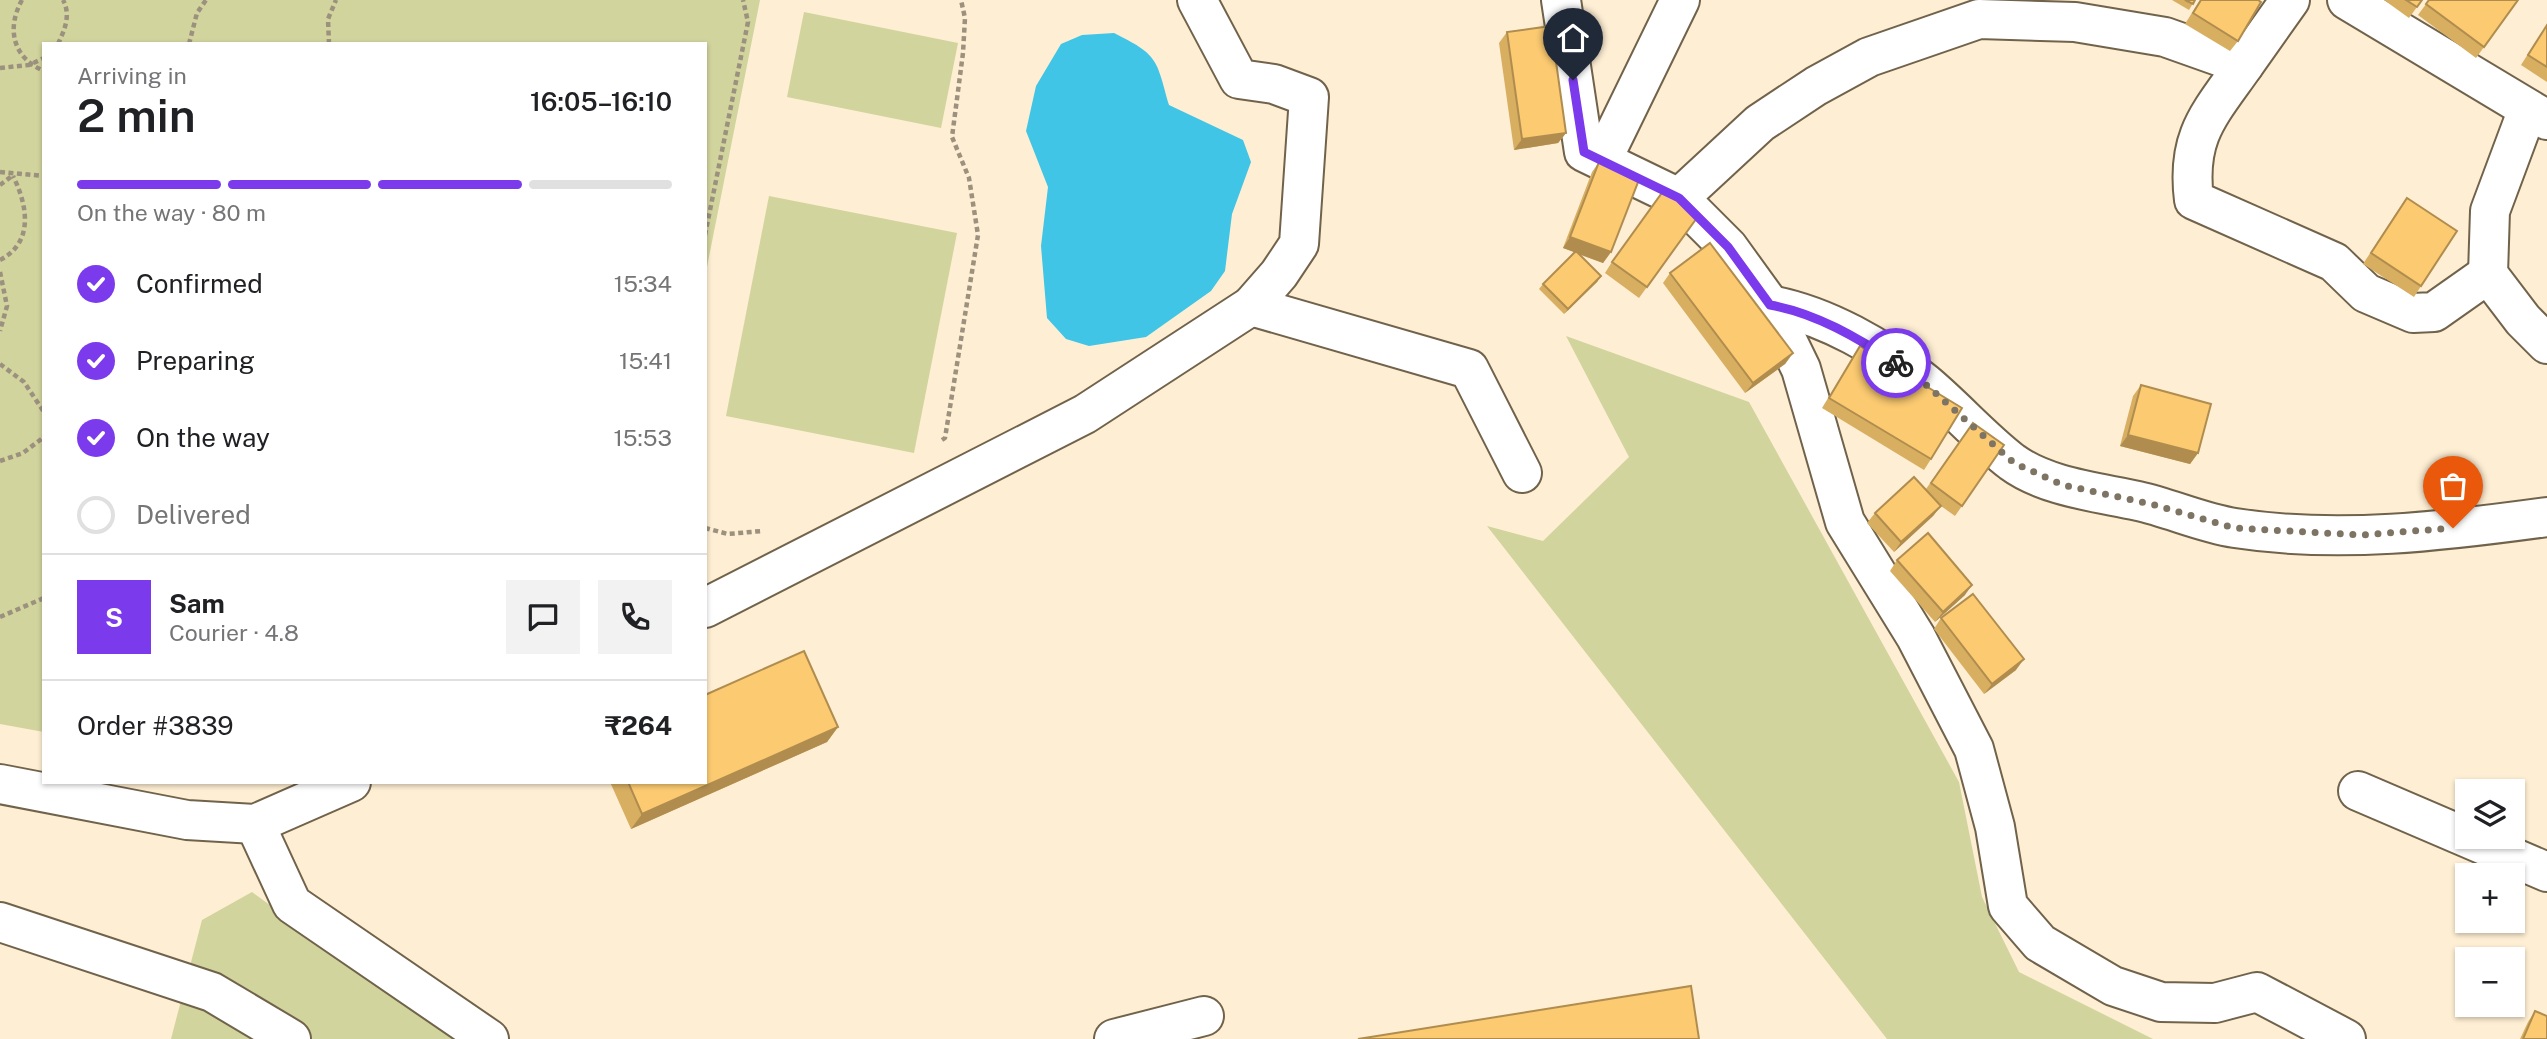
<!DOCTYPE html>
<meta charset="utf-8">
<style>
:root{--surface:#fff;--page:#f2f2f2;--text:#202124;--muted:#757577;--line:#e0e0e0;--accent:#7c3aed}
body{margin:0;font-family:"Public Sans",sans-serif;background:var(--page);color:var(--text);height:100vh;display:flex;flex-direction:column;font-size:26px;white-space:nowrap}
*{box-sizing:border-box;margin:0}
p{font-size:23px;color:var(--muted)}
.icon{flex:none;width:38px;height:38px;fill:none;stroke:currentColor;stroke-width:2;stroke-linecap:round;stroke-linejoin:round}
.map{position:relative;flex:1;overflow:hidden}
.details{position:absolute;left:42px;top:42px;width:665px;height:742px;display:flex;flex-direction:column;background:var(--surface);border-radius:0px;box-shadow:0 2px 5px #0004}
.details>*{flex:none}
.fabs{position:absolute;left:2455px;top:779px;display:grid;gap:14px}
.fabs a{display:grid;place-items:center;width:70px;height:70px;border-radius:0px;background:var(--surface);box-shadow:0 2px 5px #0004;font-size:35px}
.pin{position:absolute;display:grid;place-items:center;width:60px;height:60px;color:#fff;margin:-72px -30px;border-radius:50% 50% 50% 0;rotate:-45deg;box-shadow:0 0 7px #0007}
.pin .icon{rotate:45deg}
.courier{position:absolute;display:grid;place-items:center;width:70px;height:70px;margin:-35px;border:5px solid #7c3aed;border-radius:50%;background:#fff;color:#222;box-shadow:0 2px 9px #0007}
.overview em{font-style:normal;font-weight:600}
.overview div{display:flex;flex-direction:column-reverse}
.overview{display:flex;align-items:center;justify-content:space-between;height:119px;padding:0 35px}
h1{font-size:46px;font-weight:600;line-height:52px}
.bar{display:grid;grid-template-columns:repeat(4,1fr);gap:10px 7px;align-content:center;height:84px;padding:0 35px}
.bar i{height:9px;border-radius:5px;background:var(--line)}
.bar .active{background:var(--accent)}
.bar p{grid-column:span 4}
.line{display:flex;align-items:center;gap:18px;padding:0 35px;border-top:2px solid var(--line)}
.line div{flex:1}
.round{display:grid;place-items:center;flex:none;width:74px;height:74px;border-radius:0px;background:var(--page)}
ol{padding:0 35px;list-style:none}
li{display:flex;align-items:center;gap:21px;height:77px}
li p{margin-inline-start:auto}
li .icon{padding:7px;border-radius:50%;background:var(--accent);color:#fff;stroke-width:4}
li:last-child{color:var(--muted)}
li i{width:38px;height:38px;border:4px solid var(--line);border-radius:50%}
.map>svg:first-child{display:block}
.green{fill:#d1d49d}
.water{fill:#40c5e6}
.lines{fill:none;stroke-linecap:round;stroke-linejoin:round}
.minor-casing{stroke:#71634b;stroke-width:42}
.path{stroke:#9c917e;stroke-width:4.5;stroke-dasharray:5 3.5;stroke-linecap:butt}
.minor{stroke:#fff;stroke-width:38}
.wall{fill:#d8ae61}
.shaded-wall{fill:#b08d4f}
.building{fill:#fbca71;stroke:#b08d4f;stroke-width:2}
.done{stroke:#7e7464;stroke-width:7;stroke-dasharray:0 12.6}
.route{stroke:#7c3aed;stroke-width:9}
</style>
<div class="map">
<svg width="2547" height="1039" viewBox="0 0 2547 1039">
<rect width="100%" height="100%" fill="#feeed3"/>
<g class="green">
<path d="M0,0H760L705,277V44H44V732L0,724Z"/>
<path d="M804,12L958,43L941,128L787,97Z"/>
<path d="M769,196L957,233L914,453L726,416Z"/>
<path d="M1566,336L1749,402L1959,782L1982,897L2019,972L2153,1039H1887L1487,526L1543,541L1629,457Z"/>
<path d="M252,892L454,1039H171L202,920Z"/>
</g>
<path class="water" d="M1114,33C1158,55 1156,58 1169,105L1243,140L1251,162L1232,214L1225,271L1211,291L1146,337L1089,346L1066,339L1047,318L1041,246L1048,187L1026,131L1036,86L1061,44L1082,35Z"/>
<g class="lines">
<g class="minor-casing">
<g id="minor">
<path d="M1561,0L1584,152L1679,198L1728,247L1770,305L1801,369L1845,522L1916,637L1974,749L1995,827L2008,906L2040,943L2113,986L2161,1002L2215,1003L2257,992L2346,1039"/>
<path d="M2347,0L2547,120"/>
<path d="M2244,65C2209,115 2186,136 2194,200L2334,262L2366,293L2413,313L2434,312L2488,274"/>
<path d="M2528,109L2490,211L2488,274L2523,320L2547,344"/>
<path d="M1602,160L1680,0"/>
<path d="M1679,198L1760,123L1816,86L1869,57L1979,19L2075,22L2165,37L2244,65L2290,0"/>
<path d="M1770,305C1825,315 1883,348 1925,383C1955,408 1981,438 2012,462C2046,487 2097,492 2138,501C2170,508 2202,523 2235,528C2338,544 2445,531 2547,517"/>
<path d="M1251,306L1469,369L1522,473"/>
<path d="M705,608L1085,414L1251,306L1279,274L1299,244L1309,97L1274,84L1239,79L1197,0"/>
<path d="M0,784L187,820L255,824L351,782"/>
<path d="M2358,791L2547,872"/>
<path d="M255,824L292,904L489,1039"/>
<path d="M0,922L212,992L291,1039"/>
<path d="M1114,1039L1204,1016"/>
</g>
</g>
<g class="path">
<path d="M22,0C6,29 13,58 44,71"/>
<path d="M58,44C65,29 71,15 63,0"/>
<path d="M189,44L197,13L206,0"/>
<path d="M329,44L328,19L336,0"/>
<path d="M0,68L29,65L44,58"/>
<path d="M0,172L44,176"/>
<path d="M0,185L12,176"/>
<path d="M705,235L748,22L743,0"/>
<path d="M0,260C35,242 27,204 13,176"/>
<path d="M0,272L7,306L0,331"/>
<path d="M0,364L24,382L44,412"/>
<path d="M942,440L945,438L978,235L969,178L952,137L963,53L965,18L961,0"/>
<path d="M0,461L23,453L44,437"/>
<path d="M705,528L728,534L762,531"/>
<path d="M0,617L44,598"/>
</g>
<use href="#minor" class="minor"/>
</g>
<g class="wall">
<path d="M2172,0H2195L2189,10Z"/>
<path d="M2200,0H2258L2238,41L2230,51L2185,24Z"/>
<path d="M2384,0H2422L2409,18Z"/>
<path d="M2429,0H2518L2476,58L2418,15Z"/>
<path d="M2547,24V82L2521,65Z"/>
<path d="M1507,32L1566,133L1558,143L1514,150L1499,43Z"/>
<path d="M1599,162L1611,252L1603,263L1578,254L1601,276L1597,282L1564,314L1539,289L1543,284L1575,252L1563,248L1592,172Z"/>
<path d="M2399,209L2421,286L2414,297L2363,264Z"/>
<path d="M1699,215L1639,298L1605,273L1612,262Z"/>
<path d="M1670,273L1793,353L1785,364L1745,393L1663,283Z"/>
<path d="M1860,346L1931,459L1924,470L1822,408Z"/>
<path d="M2141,385L2198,453L2190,464L2120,446L2133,396Z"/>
<path d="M1973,423L2004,445L1955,516L1941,506L1933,516L1894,552L1867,523L1875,513L1926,489Z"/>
<path d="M1897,560L1965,595L1935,622L1890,571Z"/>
<path d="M1941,618L2016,670L1984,694L1934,629Z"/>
<path d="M838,727L827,742L631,829L610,782H705Z"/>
<path d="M2535,1011L2547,1039H2520L2528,1022Z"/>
</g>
<g class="shaded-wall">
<path d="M1566,133L1558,143L1514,150L1522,139Z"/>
<path d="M1570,237L1611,252L1603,263L1563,248Z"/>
<path d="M1601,276L1597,282L1564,314L1568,309Z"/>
<path d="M1793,353L1785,364L1745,393L1753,383Z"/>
<path d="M2128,435L2198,453L2190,464L2120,446Z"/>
<path d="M1941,506L1933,516L1894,552L1901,542Z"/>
<path d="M1972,585L1965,595L1935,622L1943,612Z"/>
<path d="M2024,659L2016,670L1984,694L1992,684Z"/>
<path d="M838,727L827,742L631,829L642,814Z"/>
</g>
<g class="building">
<path d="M2185,0H2195L2193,4Z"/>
<path d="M2201,0H2258L2261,2L2238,41L2193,13Z"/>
<path d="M2406,0H2422L2417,7Z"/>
<path d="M2429,0H2518L2484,47L2426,4Z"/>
<path d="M2547,25V67L2528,55Z"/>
<path d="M1551,26L1566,133L1522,139L1507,32Z"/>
<path d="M1599,162L1640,177L1611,252L1570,237Z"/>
<path d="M1664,190L1699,215L1647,287L1612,262Z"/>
<path d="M2407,198L2457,231L2421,286L2371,253Z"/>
<path d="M1710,243L1793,353L1753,383L1670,273Z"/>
<path d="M1576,251L1601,276L1568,309L1543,284Z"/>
<path d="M1860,346L1962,408L1931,459L1829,398Z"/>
<path d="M2141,385L2211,404L2198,453L2128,435Z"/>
<path d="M1973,423L2004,445L1962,506L1931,483Z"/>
<path d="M1914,477L1941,506L1901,542L1875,513Z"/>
<path d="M1928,533L1972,585L1943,612L1897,560Z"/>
<path d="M1973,594L2024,659L1992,684L1941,618Z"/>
<path d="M804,651L838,727L642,814L628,782H705V695Z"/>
<path d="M1691,986L1699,1039H1358Z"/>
<path d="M2535,1011L2547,1016V1039H2523Z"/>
</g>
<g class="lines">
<path class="done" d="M1896,363L1923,382L2014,463L2063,485L2151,504L2234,528L2361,535L2453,528"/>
<path class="route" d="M1573,80L1584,152L1679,198L1728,247L1770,305C1816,313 1858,338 1896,363"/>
</g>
</svg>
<div class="fabs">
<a><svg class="icon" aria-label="layers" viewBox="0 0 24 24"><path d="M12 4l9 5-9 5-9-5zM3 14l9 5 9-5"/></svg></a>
<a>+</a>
<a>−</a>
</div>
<div class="pin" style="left:2453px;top:528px;background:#ea580c"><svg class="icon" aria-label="bag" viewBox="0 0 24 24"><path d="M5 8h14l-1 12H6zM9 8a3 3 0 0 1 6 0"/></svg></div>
<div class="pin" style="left:1573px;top:80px;background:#1f2937"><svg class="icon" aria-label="home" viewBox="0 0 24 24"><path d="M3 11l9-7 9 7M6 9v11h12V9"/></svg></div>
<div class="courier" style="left:1896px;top:363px"><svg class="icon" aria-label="bike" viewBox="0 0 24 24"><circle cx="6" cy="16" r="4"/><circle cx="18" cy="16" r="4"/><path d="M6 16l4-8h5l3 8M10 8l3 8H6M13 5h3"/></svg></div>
<section class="details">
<div class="overview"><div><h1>2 min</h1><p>Arriving in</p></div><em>16:05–16:10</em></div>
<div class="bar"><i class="active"></i><i class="active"></i><i class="active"></i><i></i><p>On the way · 80 m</p></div>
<ol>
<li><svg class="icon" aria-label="check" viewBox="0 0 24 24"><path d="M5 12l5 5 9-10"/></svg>Confirmed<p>15:34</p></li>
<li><svg class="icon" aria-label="check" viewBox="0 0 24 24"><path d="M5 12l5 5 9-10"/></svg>Preparing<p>15:41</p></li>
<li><svg class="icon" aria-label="check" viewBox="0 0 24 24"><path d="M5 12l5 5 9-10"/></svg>On the way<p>15:53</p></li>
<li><i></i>Delivered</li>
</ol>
<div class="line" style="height:126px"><b class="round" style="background:var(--accent);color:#fff">S</b><div><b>Sam</b><p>Courier · 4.8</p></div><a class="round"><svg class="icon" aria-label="chat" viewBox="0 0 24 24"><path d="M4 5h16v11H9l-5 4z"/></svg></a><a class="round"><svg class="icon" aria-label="phone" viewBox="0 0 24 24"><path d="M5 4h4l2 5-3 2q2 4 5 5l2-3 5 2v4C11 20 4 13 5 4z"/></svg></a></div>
<div class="line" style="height:91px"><div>Order #3839</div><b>₹264</b></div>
</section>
</div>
